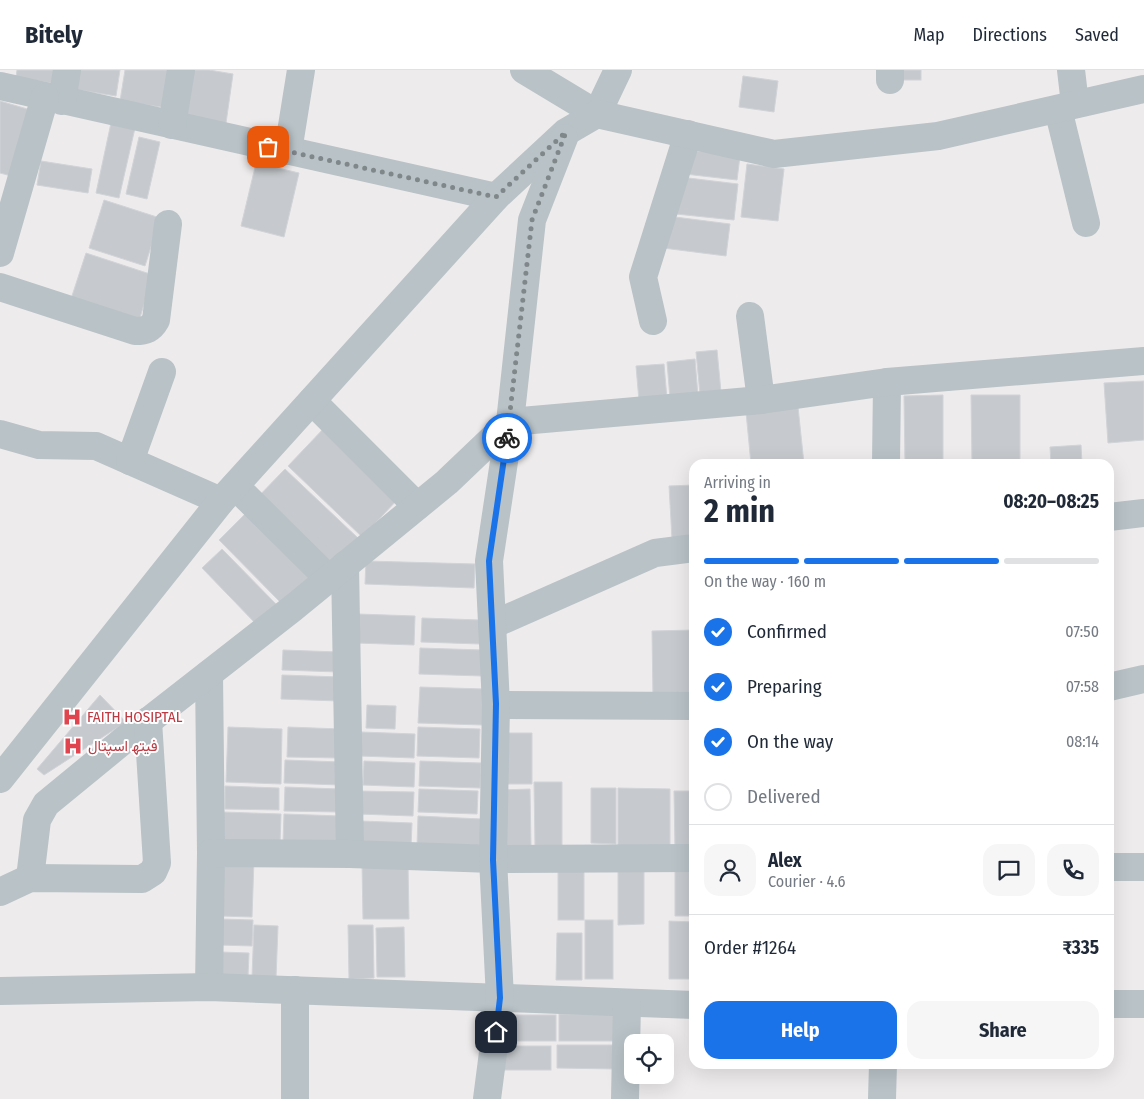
<!DOCTYPE html>
<meta charset="utf-8">
<style>
:root{--surface:#fff;--page:#f6f6f7;--text:#1f2937;--muted:#747a83;--line:#e0e1e3;--accent:#1a73e8}
body{margin:0;font-family:"Fira Sans Condensed",Vazirmatn,sans-serif;background:var(--page);color:var(--text);height:100vh;display:flex;flex-direction:column;font-size:19px;white-space:nowrap}
*{box-sizing:border-box;margin:0}
p{font-size:16px;color:var(--muted)}
.icon{flex:none;width:28px;height:28px;fill:none;stroke:currentColor;stroke-width:2;stroke-linecap:round;stroke-linejoin:round}
.map{position:relative;flex:1;overflow:hidden}
.details{position:absolute;left:689px;top:389px;width:425px;height:610px;display:flex;flex-direction:column;background:var(--surface);border-radius:15px;box-shadow:0 5px 20px #0002}
.details>*{flex:none}
.fabs{position:absolute;left:624px;top:964px;display:grid;gap:10px}
.fabs a{display:grid;place-items:center;width:50px;height:50px;border-radius:10px;background:var(--surface);box-shadow:0 5px 20px #0002;font-size:25px}
.pin{position:absolute;display:grid;place-items:center;width:42px;height:42px;color:#fff;margin:-21px;border-radius:10px;box-shadow:0 2px 8px #0006}
.courier{position:absolute;display:grid;place-items:center;width:50px;height:50px;margin:-25px;border:4px solid #1a73e8;border-radius:50%;background:#fff;color:#222;box-shadow:0 1px 6px #0007}
.summary em{font-style:normal;font-weight:700}
.summary div{display:flex;flex-direction:column-reverse}
.summary{display:flex;align-items:center;justify-content:space-between;height:85px;padding:0 15px}
h1{font-size:32px;font-weight:700;line-height:38px}
.bar{display:grid;grid-template-columns:repeat(4,1fr);gap:8px 5px;align-content:center;height:60px;padding:0 15px}
.bar i{height:6px;border-radius:4px;background:var(--line)}
.bar .active{background:var(--accent)}
.bar p{grid-column:span 4}
.line{display:flex;align-items:center;gap:12px;padding:0 15px;border-top:1px solid var(--line)}
.line div{flex:1}
.round{display:grid;place-items:center;flex:none;width:52px;height:52px;border-radius:15px;background:var(--page)}
ol{padding:0 15px;list-style:none}
li{display:flex;align-items:center;gap:15px;height:55px}
li p{margin-inline-start:auto}
li .icon{padding:5px;border-radius:50%;background:var(--accent);color:#fff;stroke-width:4}
li:last-child{color:var(--muted)}
li i{width:28px;height:28px;border:2px solid var(--line);border-radius:50%}
.button{display:flex;gap:10px;margin-top:auto;padding:10px 15px}
.button a{flex:1;height:58px;border-radius:15px;background:var(--accent);color:#fff;font-size:20px;font-weight:700;line-height:58px;text-align:center}
.button a+a{background:var(--page);color:var(--text)}
header{display:flex;align-items:center;gap:30px;box-sizing:border-box;height:70px;padding:0 25px;background:var(--surface);border-bottom:1px solid var(--line)}
header strong{font-size:24px}
nav{display:flex;gap:28px;margin-inline-start:auto;font-size:18px}
.map>svg:first-child{display:block}
.building{fill:#c6c9cd;stroke:#d0d3d7}
.lines{fill:none;stroke-linecap:round;stroke-linejoin:round}
.minor{stroke:#b8c2c7;stroke-width:28}
.done{stroke:#80878b;stroke-width:5;stroke-dasharray:0 9}
.route{stroke:#1a73e8;stroke-width:6}
.labels{text-anchor:middle;stroke-width:4;stroke-linejoin:round;paint-order:stroke}
.health-label{font-size:15px;fill:#be3a42;stroke:#fff;text-anchor:start}
</style>
<header>
<strong>Bitely</strong>
<nav><a>Map</a><a>Directions</a><a>Saved</a></nav>
</header>
<div class="map">
<svg width="1144" height="1029" viewBox="0 0 1144 1029">
<rect width="100%" height="100%" fill="#eeebec"/>
<g class="building">
<path d="M17,0H59L57,14L16,7Z"/>
<path d="M76,0H120L116,26L73,19Z"/>
<path d="M125,0H174L168,38L120,31Z"/>
<path d="M187,0H209L233,4L226,53L180,46Z"/>
<rect x="896" y="0" width="25" height="10"/>
<path d="M743,6L778,11L774,42L739,37Z"/>
<path d="M0,31L34,41L15,107L0,103Z"/>
<path d="M111,53L135,58L119,128L96,123Z"/>
<path d="M139,67L160,72L147,129L126,124Z"/>
<path d="M688,80L740,86L737,110L685,104Z"/>
<path d="M41,91L92,99L88,123L37,115Z"/>
<path d="M256,93L299,103L284,167L241,156Z"/>
<path d="M747,94L784,99L778,151L741,147Z"/>
<path d="M680,107L738,114L734,150L676,144Z"/>
<path d="M104,130L160,148L145,196L89,178Z"/>
<path d="M667,146L730,154L726,186L663,178Z"/>
<path d="M86,183L153,205L138,254L70,232Z"/>
<path d="M717,280L721,322L700,324L696,282Z"/>
<path d="M695,289L698,326L670,328L667,292Z"/>
<path d="M664,294L667,329L639,331L636,296Z"/>
<path d="M1144,311V370L1108,373L1104,313Z"/>
<path d="M943,325V394H905L904,326Z"/>
<path d="M971,325H1020V394H972Z"/>
<path d="M798,337L804,394H751L746,342Z"/>
<path d="M326,356L400,427L362,467L288,396Z"/>
<path d="M1081,375L1082,394H1051L1050,377Z"/>
<path d="M285,399L358,468L327,501L254,431Z"/>
<path d="M694,415V468L672,469L669,416Z"/>
<path d="M251,438L315,503L283,535L219,470Z"/>
<path d="M222,479L277,535L257,555L202,498Z"/>
<path d="M366,491L475,494L474,518L365,514Z"/>
<path d="M358,544L415,546L414,575L357,573Z"/>
<path d="M422,548L480,550V574L421,572Z"/>
<path d="M694,560V628H653L652,561Z"/>
<path d="M420,578L483,580L482,606L419,604Z"/>
<path d="M283,580L338,582V602L282,600Z"/>
<path d="M282,605L340,607L339,631L281,629Z"/>
<path d="M420,617L484,619L483,655L418,653Z"/>
<path d="M100,625L126,652L44,705L37,699Z"/>
<path d="M367,635L396,636L395,659L366,658Z"/>
<path d="M228,657L282,659L281,714L226,712Z"/>
<path d="M288,657L340,659L339,688L287,687Z"/>
<path d="M418,657L480,659L479,688L417,686Z"/>
<path d="M361,662L415,664L414,688L360,686Z"/>
<path d="M504,663H532V714H505Z"/>
<path d="M285,690L341,692L340,715L284,713Z"/>
<path d="M364,691L415,693L414,717L363,715Z"/>
<path d="M420,691L481,693L480,718L419,716Z"/>
<path d="M534,712H562V776H535Z"/>
<path d="M225,716L279,718V740L225,739Z"/>
<path d="M285,717L339,719L338,742L284,741Z"/>
<path d="M591,718H616V774L591,773Z"/>
<path d="M618,718L670,719V776H618Z"/>
<path d="M419,719L478,721L477,744L418,742Z"/>
<path d="M530,719L531,776H501L500,720Z"/>
<path d="M359,721L414,722L413,746L359,744Z"/>
<path d="M674,721H694V779H675Z"/>
<path d="M223,742L281,744L280,774L222,773Z"/>
<path d="M284,744L340,746L339,775L283,773Z"/>
<path d="M418,746L481,749L480,778L417,776Z"/>
<path d="M361,751L412,753L411,777L360,775Z"/>
<path d="M223,788L254,789L252,847L221,846Z"/>
<rect x="558" y="793" width="26" height="57"/>
<path d="M362,794H408L409,849H363Z"/>
<path d="M618,798H644V854L618,855Z"/>
<path d="M675,798L694,799V846H675Z"/>
<path d="M221,849L253,850L252,876L220,875Z"/>
<rect x="585" y="850" width="28" height="59"/>
<path d="M669,851L694,852V909H669Z"/>
<path d="M254,855L278,856L276,908L252,907Z"/>
<path d="M348,855H373L374,908L349,909Z"/>
<path d="M404,857L405,907H377L376,858Z"/>
<path d="M557,863H582V910H556Z"/>
<path d="M221,882L249,883L248,906L221,905Z"/>
<rect x="559" y="944" width="59" height="27"/>
<rect x="503" y="945" width="53" height="26"/>
<path d="M557,975H616V999L557,998Z"/>
<rect x="500" y="976" width="51" height="24"/>
</g>
<g class="lines">
<g class="minor">
<path d="M524,0L597,44L618,0"/>
<path d="M1071,0L1075,34"/>
<path d="M890,10V0"/>
<path d="M0,16L496,127"/>
<path d="M62,31L67,0"/>
<path d="M1058,39L1086,153"/>
<path d="M172,55L181,0"/>
<path d="M288,81L301,0"/>
<path d="M0,183L45,27"/>
<path d="M0,217L135,261C146,261 151,259 156,250L168,154"/>
<path d="M750,246L761,330"/>
<path d="M653,251L643,207L688,64"/>
<path d="M312,331L417,436"/>
<path d="M0,364L39,375L96,376L221,431"/>
<path d="M130,391L162,302"/>
<path d="M886,394L887,312"/>
<path d="M235,416L328,508"/>
<path d="M1109,447L1144,443"/>
<path d="M345,495L350,784"/>
<path d="M492,555L655,483L694,478"/>
<path d="M209,604L211,783L209,917"/>
<path d="M1109,617L1144,609"/>
<path d="M496,635L694,636"/>
<path d="M0,709L221,431L496,127L566,62L597,44L774,84L938,66L1144,19"/>
<path d="M211,783L350,784L493,789L694,788"/>
<path d="M1109,797H1144"/>
<path d="M30,808L37,750L46,734L124,670L293,538L447,412L510,352L761,330L887,312L1144,291"/>
<path d="M0,822L30,808L142,809L153,802L157,793L148,651"/>
<path d="M0,921L209,917L694,935"/>
<path d="M1109,934H1144"/>
<path d="M295,1029V920"/>
<path d="M487,1029L500,928L493,789L496,635L489,491L510,352L532,150L564,68"/>
<path d="M625,1029L627,933"/>
<path d="M882,1029L883,994"/>
</g>
</g>
<g class="lines">
<path class="done" d="M268,77L496,127L566,62L532,150L507,368"/>
<path class="route" d="M496,962L500,928L493,790L496,634L489,491L507,368"/>
</g>
<defs>
<g id="hospital-bare" transform="scale(1.5)"><path d="M-5-5h3v3.5h4V-5h3V5h-3V1.5h-4V5h-3Z" fill="#e0444e" stroke="#fff" stroke-width="2.5" paint-order="stroke"/></g>
</defs>
<g fill-rule="evenodd">
<use href="#hospital-bare" x="72" y="647"/>
<use href="#hospital-bare" x="73" y="676"/>
</g>
<g class="labels">
<g class="health-label">
<text x="87" y="652">FAITH HOSIPTAL</text>
<text x="88" y="681">فیتھ اسپتال</text>
</g>
</g>
</svg>
<div class="fabs">
<a><svg class="icon" aria-label="locate" viewBox="0 0 24 24"><circle cx="12" cy="12" r="6"/><path d="M12 2v4M12 18v4M2 12h4M18 12h4"/></svg></a>
</div>
<div class="pin" style="left:268px;top:77px;background:#ea580c"><svg class="icon" aria-label="bag" viewBox="0 0 24 24"><path d="M5 8h14l-1 12H6zM9 8a3 3 0 0 1 6 0"/></svg></div>
<div class="pin" style="left:496px;top:962px;background:#1f2937"><svg class="icon" aria-label="home" viewBox="0 0 24 24"><path d="M3 11l9-7 9 7M6 9v11h12V9"/></svg></div>
<div class="courier" style="left:507px;top:368px"><svg class="icon" aria-label="bike" viewBox="0 0 24 24"><circle cx="6" cy="16" r="4"/><circle cx="18" cy="16" r="4"/><path d="M6 16l4-8h5l3 8M10 8l3 8H6M13 5h3"/></svg></div>
<section class="details">
<div class="summary"><div><h1>2 min</h1><p>Arriving in</p></div><em>08:20–08:25</em></div>
<div class="bar"><i class="active"></i><i class="active"></i><i class="active"></i><i></i><p>On the way · 160 m</p></div>
<ol>
<li><svg class="icon" aria-label="check" viewBox="0 0 24 24"><path d="M5 12l5 5 9-10"/></svg>Confirmed<p>07:50</p></li>
<li><svg class="icon" aria-label="check" viewBox="0 0 24 24"><path d="M5 12l5 5 9-10"/></svg>Preparing<p>07:58</p></li>
<li><svg class="icon" aria-label="check" viewBox="0 0 24 24"><path d="M5 12l5 5 9-10"/></svg>On the way<p>08:14</p></li>
<li><i></i>Delivered</li>
</ol>
<div class="line" style="height:90px"><a class="round"><svg class="icon" aria-label="person" viewBox="0 0 24 24"><circle cx="12" cy="8" r="4"/><path d="M4 21q1-7 8-7t8 7"/></svg></a><div><b>Alex</b><p>Courier · 4.6</p></div><a class="round"><svg class="icon" aria-label="chat" viewBox="0 0 24 24"><path d="M4 5h16v11H9l-5 4z"/></svg></a><a class="round"><svg class="icon" aria-label="phone" viewBox="0 0 24 24"><path d="M5 4h4l2 5-3 2q2 4 5 5l2-3 5 2v4C11 20 4 13 5 4z"/></svg></a></div>
<div class="line" style="height:65px"><div>Order #1264</div><b>₹335</b></div>
<div class="button"><a>Help</a><a>Share</a></div>
</section>
</div>
